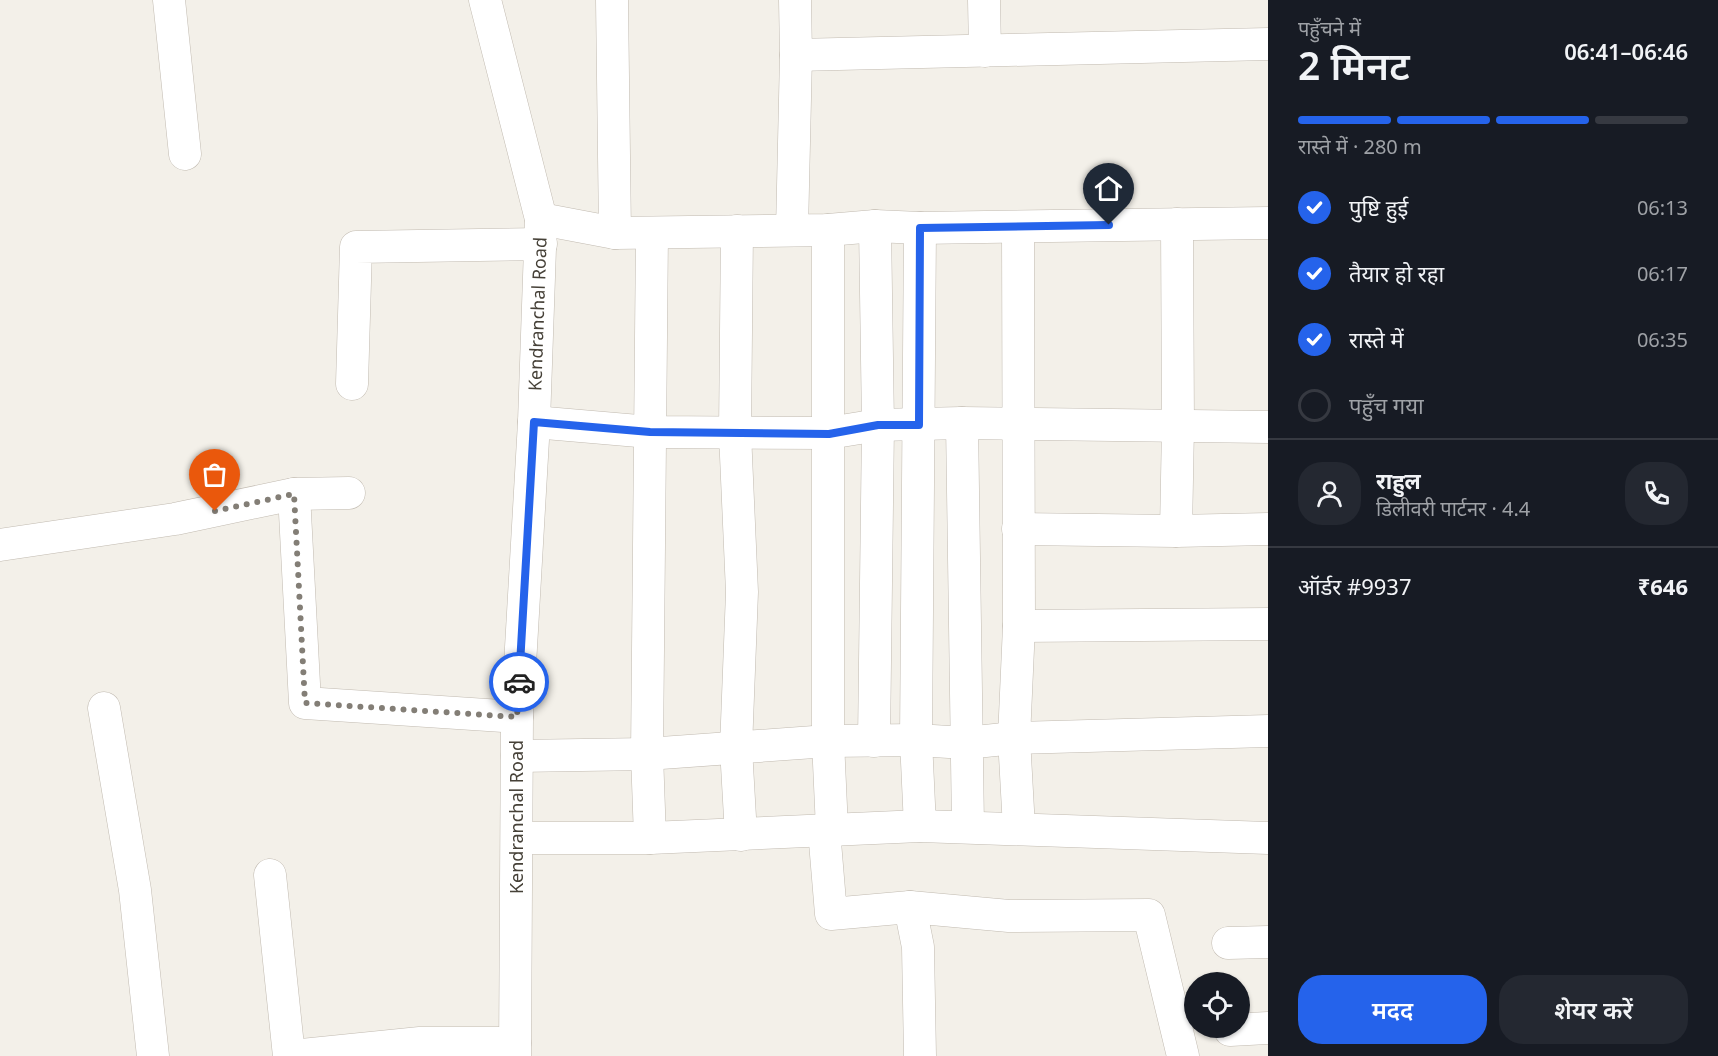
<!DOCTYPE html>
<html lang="hi">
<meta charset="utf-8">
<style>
:root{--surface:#171b24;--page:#242831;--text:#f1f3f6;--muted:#9ea1a6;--line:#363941;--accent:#2563eb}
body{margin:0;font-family:"Noto Sans","Noto Sans Devanagari",sans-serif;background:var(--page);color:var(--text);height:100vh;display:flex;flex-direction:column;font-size:22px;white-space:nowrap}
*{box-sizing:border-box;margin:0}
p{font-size:20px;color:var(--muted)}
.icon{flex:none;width:33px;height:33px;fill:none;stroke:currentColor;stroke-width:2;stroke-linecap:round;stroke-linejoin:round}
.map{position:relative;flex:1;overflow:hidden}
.panel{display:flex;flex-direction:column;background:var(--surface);width:450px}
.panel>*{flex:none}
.buttons{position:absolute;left:1184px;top:972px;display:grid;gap:12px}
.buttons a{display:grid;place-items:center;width:66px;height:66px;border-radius:50%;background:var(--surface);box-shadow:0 2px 4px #0004;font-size:30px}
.pin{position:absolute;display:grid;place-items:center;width:51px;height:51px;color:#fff;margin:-62px -26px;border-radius:50% 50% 50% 0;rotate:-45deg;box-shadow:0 0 6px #0007}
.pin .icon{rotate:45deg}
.courier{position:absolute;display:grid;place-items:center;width:60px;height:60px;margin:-30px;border:4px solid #2563eb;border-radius:50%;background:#fff;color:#222;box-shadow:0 2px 8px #0007}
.head em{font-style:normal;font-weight:600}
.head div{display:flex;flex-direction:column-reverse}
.head{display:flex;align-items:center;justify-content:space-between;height:102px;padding:0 30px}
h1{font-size:39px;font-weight:600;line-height:45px}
.bar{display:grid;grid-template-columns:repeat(4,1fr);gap:9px 6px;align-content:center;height:72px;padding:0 30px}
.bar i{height:8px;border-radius:4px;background:var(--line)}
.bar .current{background:var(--accent)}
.bar p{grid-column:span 4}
.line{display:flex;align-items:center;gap:15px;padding:0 30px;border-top:2px solid var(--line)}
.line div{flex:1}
.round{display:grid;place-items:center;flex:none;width:63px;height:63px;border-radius:24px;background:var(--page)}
ol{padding:0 30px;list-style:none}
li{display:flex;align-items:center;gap:18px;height:66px}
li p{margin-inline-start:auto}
li .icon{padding:6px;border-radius:50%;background:var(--accent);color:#fff;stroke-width:4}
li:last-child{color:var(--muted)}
li i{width:33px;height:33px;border:3px solid var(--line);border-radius:50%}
.primary-button{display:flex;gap:12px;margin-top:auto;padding:12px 30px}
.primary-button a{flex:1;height:69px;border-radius:24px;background:var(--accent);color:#fff;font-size:24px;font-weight:600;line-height:69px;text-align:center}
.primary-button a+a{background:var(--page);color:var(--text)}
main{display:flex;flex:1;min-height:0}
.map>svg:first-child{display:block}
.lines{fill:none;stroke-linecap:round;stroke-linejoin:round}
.minor-casing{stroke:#c1bab0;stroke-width:33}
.minor{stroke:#fff;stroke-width:32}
.done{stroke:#837e76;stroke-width:6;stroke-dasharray:0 10.8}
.route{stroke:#2563eb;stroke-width:8}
.labels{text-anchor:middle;stroke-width:4.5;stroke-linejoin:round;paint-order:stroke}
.street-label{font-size:18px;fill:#464138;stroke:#fff}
</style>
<main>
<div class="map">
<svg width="1268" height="1056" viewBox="0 0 1268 1056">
<rect width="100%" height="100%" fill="#f3f0e9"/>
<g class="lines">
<g class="minor-casing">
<g id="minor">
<path d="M169,0L185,154"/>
<path d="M485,0L541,219L534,422L517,717L515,1056"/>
<path d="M612,0L615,233"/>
<path d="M984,0L985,51"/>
<path d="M796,55L1268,44"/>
<path d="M541,219L615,233L828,230L875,226L920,228L1268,223"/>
<path d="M1018,227L1019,626L1014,738L1019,828"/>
<path d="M920,228L916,740L920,826"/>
<path d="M792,230L796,55L795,0"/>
<path d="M828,230V741L832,829"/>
<path d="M737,231L735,433L742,592L736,748L741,835"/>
<path d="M352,384L356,247L541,244"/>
<path d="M534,422L650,432L829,433L878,425L962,423L1268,427"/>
<path d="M962,423L968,827"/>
<path d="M294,494L305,703L517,717"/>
<path d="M1018,529L1176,531L1268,529"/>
<path d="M1176,531L1178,427L1177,224"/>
<path d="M0,545L175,519L294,494L349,493"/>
<path d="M1019,626L1268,624"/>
<path d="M104,708L135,890L153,1056"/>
<path d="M874,741L878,425L875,226"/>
<path d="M517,756L647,754L828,741L916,740L966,743L1014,738L1268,731"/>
<path d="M824,830L831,914L910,907L1009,916L1149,915L1183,1056"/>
<path d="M518,838H650L920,826L1268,838"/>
<path d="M650,838L647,754L652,233"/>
<path d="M270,875L289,1056"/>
<path d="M910,907L918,947L920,1056"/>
<path d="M1228,943L1268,942"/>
<path d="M1230,1030L1268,1028"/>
<path d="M292,1056L420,1043H515"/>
</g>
</g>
<use href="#minor" class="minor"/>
</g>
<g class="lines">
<path class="done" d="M215,511L294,494L305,703L517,717L519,682"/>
<path class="route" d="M519,682L534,422L650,432L829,434L878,425H919L920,228L1109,225"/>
</g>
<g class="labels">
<g class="street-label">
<text transform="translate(538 314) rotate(-88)" y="6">Kendranchal Road</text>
<text transform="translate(517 817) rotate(-90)" y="6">Kendranchal Road</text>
</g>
</g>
</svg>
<div class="buttons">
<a><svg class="icon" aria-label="locate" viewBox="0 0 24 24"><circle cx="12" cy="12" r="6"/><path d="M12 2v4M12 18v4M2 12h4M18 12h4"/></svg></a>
</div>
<div class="pin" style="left:215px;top:511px;background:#ea580c"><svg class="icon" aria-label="bag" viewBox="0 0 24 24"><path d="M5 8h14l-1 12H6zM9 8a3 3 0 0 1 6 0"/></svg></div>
<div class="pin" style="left:1109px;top:225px;background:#1f2937"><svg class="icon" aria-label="home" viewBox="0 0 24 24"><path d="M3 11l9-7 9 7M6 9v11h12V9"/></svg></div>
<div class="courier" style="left:519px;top:682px"><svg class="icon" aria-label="car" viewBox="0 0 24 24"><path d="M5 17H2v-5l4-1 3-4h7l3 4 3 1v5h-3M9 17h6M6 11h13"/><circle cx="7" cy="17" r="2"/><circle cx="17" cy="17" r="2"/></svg></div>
</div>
<section class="panel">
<div class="head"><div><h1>2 मिनट</h1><p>पहुँचने में</p></div><em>06:41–06:46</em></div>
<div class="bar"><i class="current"></i><i class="current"></i><i class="current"></i><i></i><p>रास्ते में · 280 m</p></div>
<ol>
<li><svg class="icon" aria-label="check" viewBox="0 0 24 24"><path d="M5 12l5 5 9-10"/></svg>पुष्टि हुई<p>06:13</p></li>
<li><svg class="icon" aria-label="check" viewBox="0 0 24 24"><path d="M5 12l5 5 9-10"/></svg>तैयार हो रहा<p>06:17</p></li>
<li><svg class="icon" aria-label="check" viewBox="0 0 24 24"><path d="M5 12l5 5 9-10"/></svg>रास्ते में<p>06:35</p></li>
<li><i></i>पहुँच गया</li>
</ol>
<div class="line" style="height:108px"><a class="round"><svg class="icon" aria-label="person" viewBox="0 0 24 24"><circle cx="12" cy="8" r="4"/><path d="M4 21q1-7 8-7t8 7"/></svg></a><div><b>राहुल</b><p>डिलीवरी पार्टनर · 4.4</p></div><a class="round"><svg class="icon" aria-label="phone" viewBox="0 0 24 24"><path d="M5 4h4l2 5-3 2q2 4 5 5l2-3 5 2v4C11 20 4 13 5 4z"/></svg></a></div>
<div class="line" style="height:78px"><div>ऑर्डर #9937</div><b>₹646</b></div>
<div class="primary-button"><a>मदद</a><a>शेयर करें</a></div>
</section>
</main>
